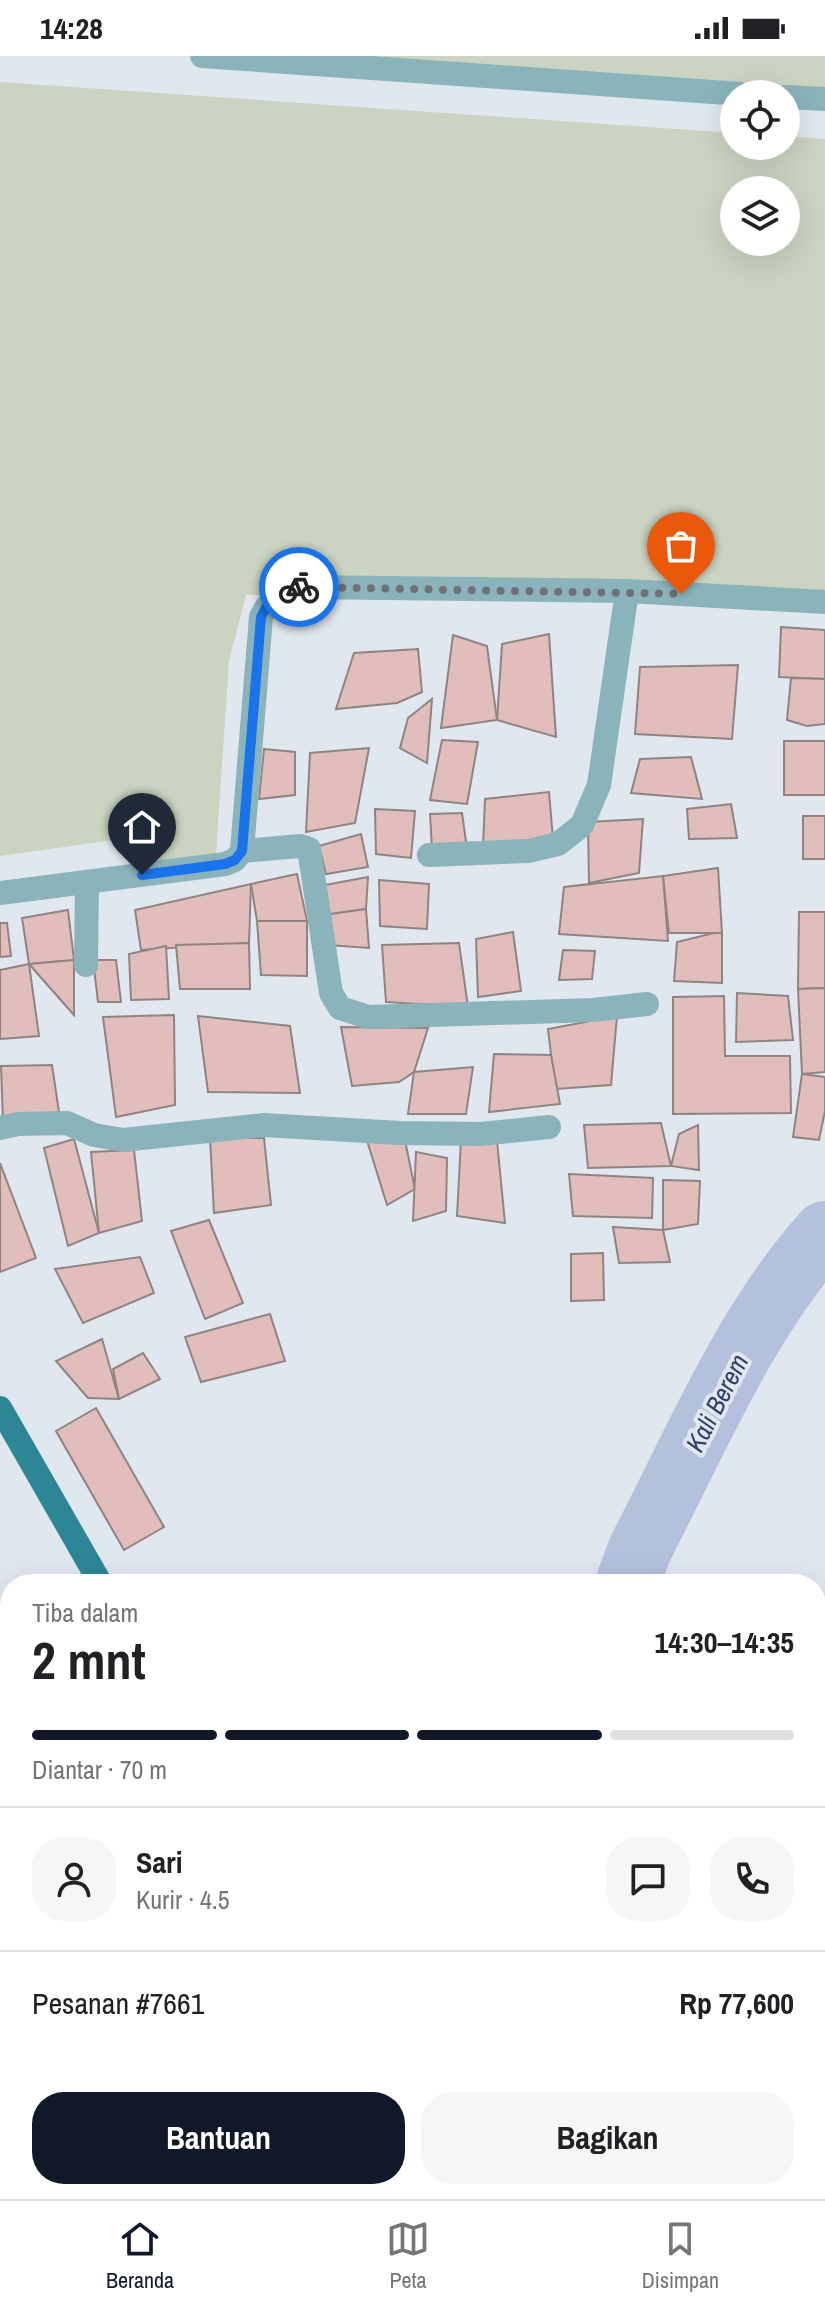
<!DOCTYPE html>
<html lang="id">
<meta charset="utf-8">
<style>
:root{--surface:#fff;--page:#f6f6f6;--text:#202124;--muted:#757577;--line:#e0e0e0;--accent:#111827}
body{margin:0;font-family:"Archivo Narrow",sans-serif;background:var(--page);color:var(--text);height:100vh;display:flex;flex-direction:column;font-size:30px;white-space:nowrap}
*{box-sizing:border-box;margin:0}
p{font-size:26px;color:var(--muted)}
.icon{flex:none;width:44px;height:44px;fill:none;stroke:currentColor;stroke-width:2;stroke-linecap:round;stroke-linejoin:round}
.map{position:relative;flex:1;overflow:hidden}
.drawer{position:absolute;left:0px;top:1518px;width:826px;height:626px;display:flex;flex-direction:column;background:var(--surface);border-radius:32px 32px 0 0;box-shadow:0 8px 32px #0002}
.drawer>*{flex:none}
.fabs{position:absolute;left:720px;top:24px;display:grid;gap:16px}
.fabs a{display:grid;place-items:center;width:80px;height:80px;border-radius:50%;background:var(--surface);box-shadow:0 8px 32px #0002;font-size:40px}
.pin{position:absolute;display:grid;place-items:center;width:68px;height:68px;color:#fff;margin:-82px -34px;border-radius:50% 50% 50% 0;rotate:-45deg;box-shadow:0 0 8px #0007}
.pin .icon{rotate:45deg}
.courier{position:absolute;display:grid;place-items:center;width:80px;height:80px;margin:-40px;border:6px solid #1a73e8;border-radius:50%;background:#fff;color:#222;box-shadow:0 2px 10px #0007}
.overview em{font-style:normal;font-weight:800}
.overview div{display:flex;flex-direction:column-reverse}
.overview{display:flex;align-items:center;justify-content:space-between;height:136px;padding:0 32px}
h1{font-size:52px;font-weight:800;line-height:60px}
.bar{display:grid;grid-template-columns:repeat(4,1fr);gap:12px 8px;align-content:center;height:96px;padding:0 32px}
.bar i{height:10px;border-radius:6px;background:var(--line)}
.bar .on{background:var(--accent)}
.bar p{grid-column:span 4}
.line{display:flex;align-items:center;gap:20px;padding:0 32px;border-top:2px solid var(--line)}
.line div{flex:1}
.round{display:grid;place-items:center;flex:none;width:84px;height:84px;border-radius:32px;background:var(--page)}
.cta{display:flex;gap:16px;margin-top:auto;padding:16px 32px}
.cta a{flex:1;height:92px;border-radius:32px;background:var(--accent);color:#fff;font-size:32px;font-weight:800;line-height:92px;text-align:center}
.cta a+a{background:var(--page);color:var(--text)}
.status{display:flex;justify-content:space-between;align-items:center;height:56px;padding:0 40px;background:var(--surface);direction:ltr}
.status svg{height:22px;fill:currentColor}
.tabs{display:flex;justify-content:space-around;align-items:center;height:112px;border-top:2px solid var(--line);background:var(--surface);font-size:22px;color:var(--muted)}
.tabs a{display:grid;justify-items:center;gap:4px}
.tabs .on{color:var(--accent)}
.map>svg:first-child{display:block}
.green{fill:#cad4c0;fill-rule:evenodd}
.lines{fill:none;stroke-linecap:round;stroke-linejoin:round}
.river{stroke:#b3c1dc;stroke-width:64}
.building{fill:#e1bebb;stroke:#908483;stroke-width:2}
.minor{stroke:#8ab3bb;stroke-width:24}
.major{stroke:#2c8696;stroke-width:24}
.done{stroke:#6e7277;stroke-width:8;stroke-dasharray:0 14.4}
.route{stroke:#1a73e8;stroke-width:10}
.labels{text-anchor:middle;stroke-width:8;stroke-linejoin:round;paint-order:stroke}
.water-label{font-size:26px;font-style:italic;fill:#2e4167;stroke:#e0e7ef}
</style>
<div class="status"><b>14:28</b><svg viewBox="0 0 49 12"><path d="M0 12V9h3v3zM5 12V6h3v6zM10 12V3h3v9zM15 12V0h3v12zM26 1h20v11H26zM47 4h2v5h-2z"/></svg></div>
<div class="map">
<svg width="825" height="2143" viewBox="0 0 825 2143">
<rect width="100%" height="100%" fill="#e0e7ef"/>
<g class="green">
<path d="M377,0H825V36L567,19Z"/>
<path d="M0,26L734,77V90H786V80L825,83V537L567,534L246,539L229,605L216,798L128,817V782L0,800ZM734,134H786V186H734Z"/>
</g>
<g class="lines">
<g class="river">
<path d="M627,1528L640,1493C696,1386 744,1267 825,1177"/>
<path d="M0,2127H10"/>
</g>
</g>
<g class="building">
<path d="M781,571L825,574V623L779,621Z"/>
<path d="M549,578L556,681L497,664L502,588Z"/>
<path d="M453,579L487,590L497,664L441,672Z"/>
<path d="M418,593L422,636L397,647L336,653L354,597Z"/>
<path d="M738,609L732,683L635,678L640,611Z"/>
<path d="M791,622L825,623V668L807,670L787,664Z"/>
<path d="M432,643L427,707L400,692L408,662Z"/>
<path d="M442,684L478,686L467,748L430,744Z"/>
<rect x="784" y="685" width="41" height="54"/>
<path d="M369,692L355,767L306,776L310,697Z"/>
<path d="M264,693L295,696V739L259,743Z"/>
<path d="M691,701L702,743L631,737L640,703Z"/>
<path d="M549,736L553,783L483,791L485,743Z"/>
<path d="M731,748L737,782L689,783L687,753Z"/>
<path d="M375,753L415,755L411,802L376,798Z"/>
<path d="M462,757L468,800L432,792L430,758Z"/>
<rect x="803" y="760" width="22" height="43"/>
<path d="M643,763L639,817L589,827L588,766Z"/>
<path d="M361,778L368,811L326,818L319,790Z"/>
<path d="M718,812L722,877H669L663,820Z"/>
<path d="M297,818L307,865H257L251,828Z"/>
<path d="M663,820L668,885L559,878L564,831Z"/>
<path d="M368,821L366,853L324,859L325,829Z"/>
<path d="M379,824L429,828L427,873L380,870Z"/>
<path d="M251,828L249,887L141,894L135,854Z"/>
<path d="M366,853L369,892L328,889L324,859Z"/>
<path d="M68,854L74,904L29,908L22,862Z"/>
<path d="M799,856H825V932L798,933Z"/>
<path d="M257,865H307V920L261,919Z"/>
<path d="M0,867H7L11,900L0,901Z"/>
<path d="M513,876L521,935L478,941L476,883Z"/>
<path d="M714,877H722V927L674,925L677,886Z"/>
<path d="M249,887L250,933H180L176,889Z"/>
<path d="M459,887L468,951L386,946L382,889Z"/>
<path d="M166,890L169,943L131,944L129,898Z"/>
<path d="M563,894L595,895L592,923L559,924Z"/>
<path d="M74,904V959L29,908Z"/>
<path d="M93,904H116L121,946H98Z"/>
<path d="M29,908L39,980L0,983V914Z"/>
<path d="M825,932V1016L802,1018L798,933Z"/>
<path d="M737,937L788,940L793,984L736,986Z"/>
<path d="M724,940L725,1000H790L791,1057L673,1058V941Z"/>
<path d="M174,959L175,1049L116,1061L103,961Z"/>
<path d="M198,960L290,970L300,1037L208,1036Z"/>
<path d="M617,960L611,1029L555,1033L548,973Z"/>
<path d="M341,971L428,972L414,1016L399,1026L352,1030Z"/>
<path d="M494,998L551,999L560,1048L489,1056Z"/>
<path d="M52,1009L59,1056L3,1065L1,1010Z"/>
<path d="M473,1011L466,1058H408L414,1016Z"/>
<path d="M802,1018L825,1021V1055L819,1084L793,1081Z"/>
<path d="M661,1067L671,1110L588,1112L584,1069Z"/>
<path d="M698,1069L699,1114L671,1110L679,1078Z"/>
<path d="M402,1070L415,1133L387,1149L365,1078Z"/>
<path d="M210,1082H264L271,1149L214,1157Z"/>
<path d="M74,1083L99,1177L68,1190L44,1092Z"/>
<path d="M461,1084L497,1085L505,1167L457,1160Z"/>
<path d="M134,1094L142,1165L99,1177L91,1096Z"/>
<path d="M416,1096L447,1102L446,1155L413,1165Z"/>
<path d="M0,1107L36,1202L0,1216Z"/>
<path d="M569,1118L653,1122L652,1162L573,1160Z"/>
<path d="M663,1124L700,1125L698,1168L663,1174Z"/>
<path d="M209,1164L243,1247L205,1263L171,1175Z"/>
<path d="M613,1171L663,1174L670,1206L619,1207Z"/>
<path d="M603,1197L604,1244L571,1245V1198Z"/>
<path d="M140,1201L154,1237L83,1267L55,1213Z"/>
<path d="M270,1258L285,1305L201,1326L185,1281Z"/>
<path d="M102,1283L119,1343L88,1342L56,1305Z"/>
<path d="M143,1297L160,1323L119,1343L113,1313Z"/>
<path d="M96,1352L164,1471L124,1494L56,1375Z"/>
<path d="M816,2040L825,2041V2100L816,2099Z"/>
</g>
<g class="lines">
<g class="minor">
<path d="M202,0L741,38"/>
<path d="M786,41L825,43"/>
<path d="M242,795L300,790L309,793L331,937L340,952L368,961L593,954L647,948"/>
<path d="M429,799L528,795L558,788L582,769L599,729L627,535"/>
<path d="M0,837L225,808L235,804L242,795L261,561C270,541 281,536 302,531L627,535L825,546"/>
<path d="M86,909L87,827"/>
<path d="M0,1072L18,1068L67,1067L94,1079L123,1084L264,1069L400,1077L481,1078L549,1071"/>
</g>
<g class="major">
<path d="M0,1352L101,1528"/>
<path d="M442,2134L447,2143"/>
</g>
</g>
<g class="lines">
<path class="done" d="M299,531L681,538"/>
<path class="route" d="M142,819L225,808L235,804L242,795L261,561C269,543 279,536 299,531"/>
</g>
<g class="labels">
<g class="water-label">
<text transform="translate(717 1347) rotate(-63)" y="9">Kali Berem</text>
</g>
</g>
</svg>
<div class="fabs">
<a><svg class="icon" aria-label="locate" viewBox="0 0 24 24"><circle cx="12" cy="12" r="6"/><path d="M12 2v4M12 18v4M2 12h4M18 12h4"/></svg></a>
<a><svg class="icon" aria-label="layers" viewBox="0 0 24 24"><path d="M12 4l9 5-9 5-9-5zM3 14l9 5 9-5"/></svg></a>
</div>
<div class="pin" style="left:681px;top:538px;background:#ea580c"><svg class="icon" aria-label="bag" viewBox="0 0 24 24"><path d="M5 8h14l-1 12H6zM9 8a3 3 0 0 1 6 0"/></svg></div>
<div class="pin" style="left:142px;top:819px;background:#1f2937"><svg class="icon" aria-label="home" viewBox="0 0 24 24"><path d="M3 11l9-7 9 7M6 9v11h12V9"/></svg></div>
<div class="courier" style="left:299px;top:531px"><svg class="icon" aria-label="bike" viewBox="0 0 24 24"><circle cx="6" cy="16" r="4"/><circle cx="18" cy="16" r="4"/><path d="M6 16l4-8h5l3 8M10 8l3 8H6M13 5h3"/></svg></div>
<section class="drawer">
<div class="overview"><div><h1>2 mnt</h1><p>Tiba dalam</p></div><em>14:30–14:35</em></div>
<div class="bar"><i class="on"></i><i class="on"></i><i class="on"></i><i></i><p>Diantar · 70 m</p></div>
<div class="line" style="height:144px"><a class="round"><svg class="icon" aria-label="person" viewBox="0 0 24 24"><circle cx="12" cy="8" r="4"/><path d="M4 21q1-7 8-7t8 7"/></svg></a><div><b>Sari</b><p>Kurir · 4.5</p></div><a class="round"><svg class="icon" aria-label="chat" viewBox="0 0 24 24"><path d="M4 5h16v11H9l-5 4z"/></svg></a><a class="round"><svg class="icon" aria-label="phone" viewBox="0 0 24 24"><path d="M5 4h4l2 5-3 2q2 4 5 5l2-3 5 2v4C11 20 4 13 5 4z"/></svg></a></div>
<div class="line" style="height:104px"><div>Pesanan #7661</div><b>Rp 77,600</b></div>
<div class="cta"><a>Bantuan</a><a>Bagikan</a></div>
</section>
</div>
<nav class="tabs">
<a class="on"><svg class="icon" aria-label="home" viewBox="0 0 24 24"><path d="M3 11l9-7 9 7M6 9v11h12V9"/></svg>Beranda</a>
<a><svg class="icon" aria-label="map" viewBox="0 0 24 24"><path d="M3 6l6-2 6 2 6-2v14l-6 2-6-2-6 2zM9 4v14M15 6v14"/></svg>Peta</a>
<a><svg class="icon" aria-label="saved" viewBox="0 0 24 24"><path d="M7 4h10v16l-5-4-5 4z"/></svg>Disimpan</a>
</nav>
